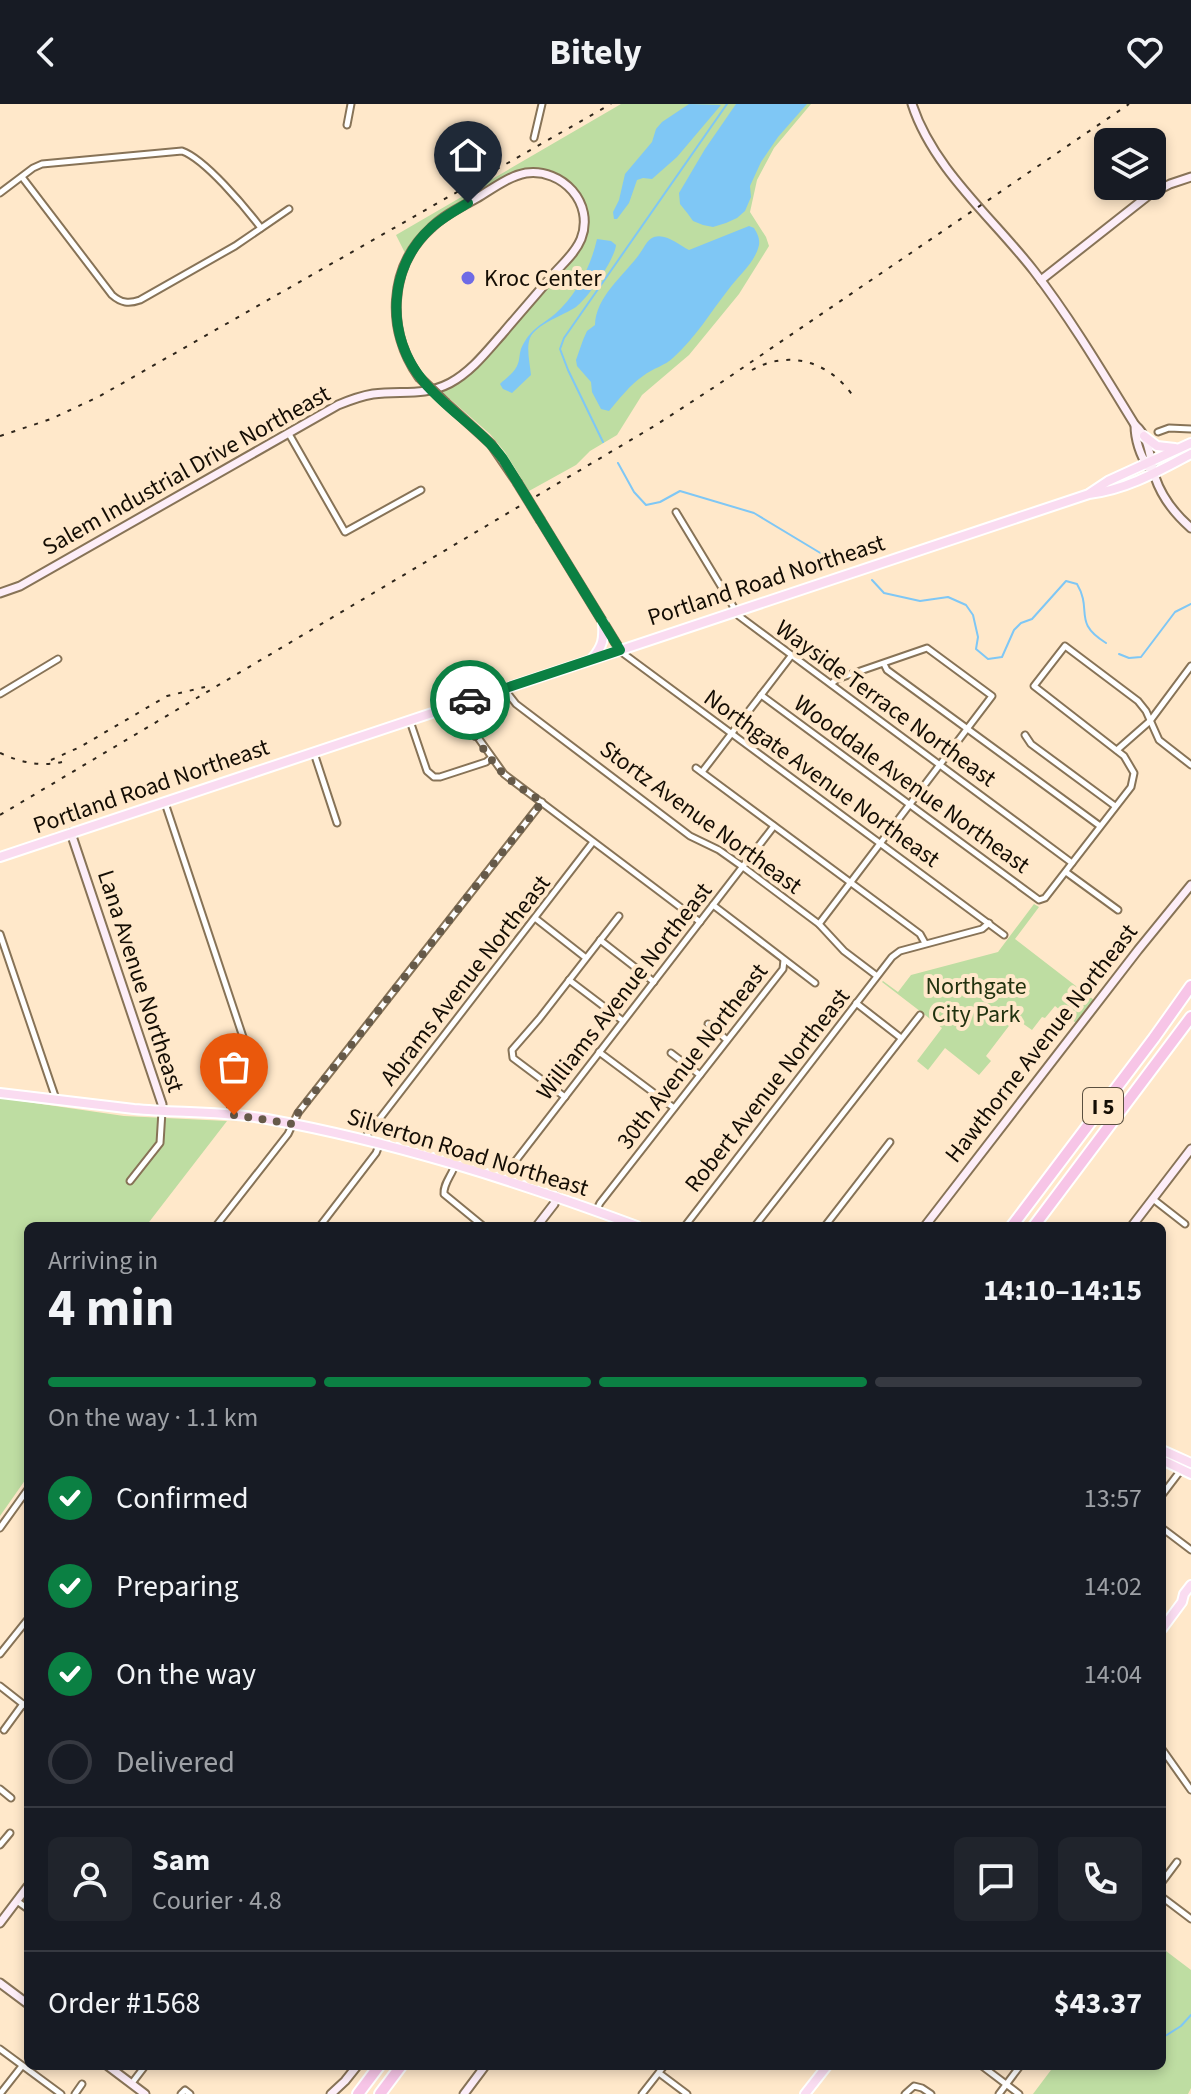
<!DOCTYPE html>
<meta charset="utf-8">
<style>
:root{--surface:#171b24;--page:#20242c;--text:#f1f3f6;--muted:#9ea1a6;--line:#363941;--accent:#0b8043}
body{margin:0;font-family:"Source Sans 3",sans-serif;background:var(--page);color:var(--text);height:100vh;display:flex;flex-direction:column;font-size:30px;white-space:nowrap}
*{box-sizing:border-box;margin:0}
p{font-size:26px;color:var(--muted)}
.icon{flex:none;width:44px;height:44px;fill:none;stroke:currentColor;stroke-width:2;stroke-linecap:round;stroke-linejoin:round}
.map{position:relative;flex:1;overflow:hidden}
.drawer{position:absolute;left:24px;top:1118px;width:1142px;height:848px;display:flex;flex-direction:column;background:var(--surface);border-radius:12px;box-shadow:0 4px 12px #0003}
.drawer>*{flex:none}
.controls{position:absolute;left:1094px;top:24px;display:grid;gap:16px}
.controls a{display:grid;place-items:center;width:72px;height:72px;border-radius:12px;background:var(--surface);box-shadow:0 4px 12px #0003;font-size:40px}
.pin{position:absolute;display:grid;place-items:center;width:68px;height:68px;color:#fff;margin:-82px -34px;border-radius:50% 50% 50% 0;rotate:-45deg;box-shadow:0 0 8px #0007}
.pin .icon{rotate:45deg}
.courier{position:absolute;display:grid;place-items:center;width:80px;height:80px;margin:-40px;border:6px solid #0b8043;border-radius:50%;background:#fff;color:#222;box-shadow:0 2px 10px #0007}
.overview em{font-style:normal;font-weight:700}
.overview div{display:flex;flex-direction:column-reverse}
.overview{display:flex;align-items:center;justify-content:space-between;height:136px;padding:0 24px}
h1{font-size:52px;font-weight:700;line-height:60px}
.bar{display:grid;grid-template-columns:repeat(4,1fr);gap:12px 8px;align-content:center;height:96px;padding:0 24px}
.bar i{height:10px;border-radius:6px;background:var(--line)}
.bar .current{background:var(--accent)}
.bar p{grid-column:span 4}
.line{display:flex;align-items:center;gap:20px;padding:0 24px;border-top:2px solid var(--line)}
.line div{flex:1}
.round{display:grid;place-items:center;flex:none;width:84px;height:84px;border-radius:12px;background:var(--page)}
ol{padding:0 24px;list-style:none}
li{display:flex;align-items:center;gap:24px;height:88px}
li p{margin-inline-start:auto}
li .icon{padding:8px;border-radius:50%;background:var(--accent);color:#fff;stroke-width:4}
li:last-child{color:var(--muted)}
li i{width:44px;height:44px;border:4px solid var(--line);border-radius:50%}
header{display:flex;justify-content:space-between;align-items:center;height:104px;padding:0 24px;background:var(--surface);font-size:36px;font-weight:700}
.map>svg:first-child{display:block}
.green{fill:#bedda2}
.water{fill:#7fc7f5}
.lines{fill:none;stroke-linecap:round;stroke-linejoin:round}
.stream{stroke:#7fc7f5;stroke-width:2}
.street-casing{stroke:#877357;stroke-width:9}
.secondary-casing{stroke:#877357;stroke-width:11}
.primary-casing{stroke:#fff;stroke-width:12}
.highway-casing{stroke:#fff;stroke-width:14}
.street{stroke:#fff;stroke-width:5}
.secondary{stroke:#fdeef8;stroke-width:7}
.primary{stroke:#fadcf1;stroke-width:8}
.highway{stroke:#f7c5e7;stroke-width:10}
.rail{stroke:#2f261b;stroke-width:2;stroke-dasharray:4 8;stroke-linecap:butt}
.secondary-bridge-casing{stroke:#877357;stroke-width:11;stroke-linecap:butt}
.secondary-bridge{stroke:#fdeef8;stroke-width:7}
.done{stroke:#665a49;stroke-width:8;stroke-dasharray:0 14.4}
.route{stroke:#0b8043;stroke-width:10}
.poi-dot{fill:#6f6be5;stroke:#ffe8ca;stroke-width:3}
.labels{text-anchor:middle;stroke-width:8;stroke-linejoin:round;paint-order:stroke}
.shield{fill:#ffe8ca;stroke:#5a4f3f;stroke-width:2}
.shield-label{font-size:22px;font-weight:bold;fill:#140d04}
.poi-label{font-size:24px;fill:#140d04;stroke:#ffe8ca;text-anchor:start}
.street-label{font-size:24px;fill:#140d04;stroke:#ffe8ca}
.park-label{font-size:24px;fill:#21320f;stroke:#ffe8ca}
</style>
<header><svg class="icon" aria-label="back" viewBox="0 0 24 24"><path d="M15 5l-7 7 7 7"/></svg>Bitely<svg class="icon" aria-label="heart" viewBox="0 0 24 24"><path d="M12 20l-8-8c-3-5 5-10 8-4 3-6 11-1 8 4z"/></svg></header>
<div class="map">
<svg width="1191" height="1990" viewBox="0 0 1191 1990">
<rect width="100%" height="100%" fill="#ffe8ca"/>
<g class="green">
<path d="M621,0H811L774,44L757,76L750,108L766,133L769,142L739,190L689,251L642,291L617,331L590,347L576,361L529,387L505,348L490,330L442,288L467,274L480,261C504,234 528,206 553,179C564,166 580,152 586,136C591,120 589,103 580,89C567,68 539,58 516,67C503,72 491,81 479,87C449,104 424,119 405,149L396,131Z"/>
<path d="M1034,800L1039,803L1015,835L1094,896L1076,919L1055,902L1045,914L1042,913L1032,926L1015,914L986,952L991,957L979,971L945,944L928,966L917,957L942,924L882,878L883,877L898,888L911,871L998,848Z"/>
<path d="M0,994L124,1012L227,1017L146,1122H28V1372L0,1412Z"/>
<path d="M1162,1844L1191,1866V1984L1188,1990H1033L1054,1962H1162Z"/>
</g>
<g class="water">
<path d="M689,0L721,1L677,53L652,75L643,74L637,76L629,99L617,115H614L613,108L619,96L625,70L652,38L656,25L662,18Z"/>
<path d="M736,0H807L778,33L761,58L750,82L751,93L745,107L737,114L726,119L713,123L703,121L693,117L688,110L680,100L679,89L705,45Z"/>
<path d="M749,122L754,124C757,129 760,134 759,141C755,159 738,172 728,186C710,209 696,233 674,253C665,262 653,264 643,272C630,281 619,295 609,307L601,305L592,288L591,278L577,262L576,256L583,236L587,227L595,221C596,193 622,173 638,152C643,146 647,135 654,133C666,129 679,141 689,146Z"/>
<path d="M597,135L611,137L616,141C615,155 588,194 576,203C564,211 536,220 530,234C526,244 530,260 531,271L512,289L503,285L500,280C506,274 513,270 517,262C520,256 519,251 521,245C523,240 527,233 531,229C538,221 547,217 555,210C576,192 591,162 597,135Z"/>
</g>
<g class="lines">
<g class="stream">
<path d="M603,338L568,266L560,245L564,234L727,0"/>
<path d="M618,359L634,388L646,401L660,398L680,387L754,409L827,453L845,459"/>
<path d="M872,476L884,489L920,497L948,493L966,501L973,511L978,533L976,545L988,555L1002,553L1014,526L1021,519L1032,515L1066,477L1077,480C1093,507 1072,518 1106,539"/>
<path d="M1119,550L1129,554L1141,553L1175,508L1191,500"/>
<path d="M1162,1934L1181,1922L1191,1911"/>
</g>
<g class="street-casing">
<g id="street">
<path d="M347,21L351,0"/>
<path d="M534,34L542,0"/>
<path d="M22,73L112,191C121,199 129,200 140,196L235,142L289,105"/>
<path d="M0,89L33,64L42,60L182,47C205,55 245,103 261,124"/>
<path d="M1158,328L1169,324L1191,325"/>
<path d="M289,330L345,428L421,386"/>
<path d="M676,408L739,512L1072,759"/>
<path d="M620,547L1004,831"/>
<path d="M884,560L887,566L1100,722"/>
<path d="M505,586L516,600L690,732L719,746L743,763L819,820L844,847L877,872"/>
<path d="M0,590L58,555"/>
<path d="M761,591L1039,796L1045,794L1131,683L1134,669L1124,652L1034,582L1065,542L1138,597L1146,607L1159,636L1191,661"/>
<path d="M457,601L464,614L504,670L700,818"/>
<path d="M410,617L427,667L434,673H440L486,658L491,654"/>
<path d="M1025,631L1031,640L1115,702"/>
<path d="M1117,646L1150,617L1191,562"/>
<path d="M314,649L337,719"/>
<path d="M696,664L920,830L925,839"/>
<path d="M702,668L791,552"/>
<path d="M165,699L254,966V971L231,1002L229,1010"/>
<path d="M1066,768L1118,806"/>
<path d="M713,801L815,879"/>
<path d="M535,814L586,854"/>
<path d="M819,820L992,592L927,544L837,575L831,580"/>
<path d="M0,830L56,995"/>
<path d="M600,836L654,878"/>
<path d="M569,876L623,917"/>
<path d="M856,899L901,934"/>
<path d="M708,920L727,936"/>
<path d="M599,948L674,1004"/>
<path d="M671,949L700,971"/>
<path d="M565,993L513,954L512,946L539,915L619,812"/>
<path d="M364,1035L593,738"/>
<path d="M455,1061C452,1071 443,1080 444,1090L483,1122"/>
<path d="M504,1074L507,1068L774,722"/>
<path d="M130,1077L160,1039L162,1007"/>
<path d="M1153,1095L1185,1120"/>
<path d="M596,1107L600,1099L783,865L784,856"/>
<path d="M216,1122L288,1030L298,1009L542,698"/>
<path d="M320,1122L376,1049L380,1039"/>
<path d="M685,1122L892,853L900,847L982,825L989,819"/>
<path d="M755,1122L920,911"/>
<path d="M825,1122L890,1038"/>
<path d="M1162,1391L1181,1366"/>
<path d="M0,1424L28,1385"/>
<path d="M1162,1424L1191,1446"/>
<path d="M0,1550L28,1515"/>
<path d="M0,1582L28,1604"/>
<path d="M4,1626L23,1600"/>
<path d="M1162,1645L1191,1686"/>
<path d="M0,1685L11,1694"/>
<path d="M0,1741L10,1729"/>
<path d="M1162,1778L1177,1758"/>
<path d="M1162,1793L1191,1815"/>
<path d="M17,1797L28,1805"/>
<path d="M0,1945L61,1990"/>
<path d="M982,1962L1019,1990"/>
<path d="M659,1969L687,1990"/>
<path d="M132,1979L145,1962"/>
<path d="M0,1990L22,1962"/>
<path d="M75,1990L82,1980"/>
<path d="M181,1990L185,1986L190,1990"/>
<path d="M642,1990L664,1962"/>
<path d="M905,1990L914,1982L922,1984L931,1990"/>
<path d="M999,1990L1020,1962"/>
</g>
</g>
<g class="secondary-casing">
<g id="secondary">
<path d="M912,0C933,65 993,114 1034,167C1071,215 1103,269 1135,321C1151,335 1149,354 1155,373C1162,394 1175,410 1191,424"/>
<path d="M1041,176L1149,91L1170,80L1191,73"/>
<path d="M446,299L491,340L517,378"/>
<path d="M1135,321C1135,335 1140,352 1149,364"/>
<path d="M541,417L620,546"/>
<path d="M0,489L20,482L338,301C350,296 361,292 373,290C401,286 423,293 450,279C472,267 487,247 503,229C519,210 535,192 551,173C561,161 575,150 581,135C595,99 562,64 526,69C509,72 492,85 477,94C461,103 444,111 431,124C388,163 386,227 419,273"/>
<path d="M71,729L162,1000V1007"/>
<path d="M537,1122L554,1100L557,1092"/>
<path d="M925,1122L1138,846L1191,781"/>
<path d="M1132,1122L1191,1045"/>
<path d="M0,1819L28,1782"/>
<path d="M0,1879L28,1900"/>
<path d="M108,1962L145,1990"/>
<path d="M331,1990L345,1977L357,1962"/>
<path d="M464,1990L485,1962"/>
</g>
</g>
<g class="primary-casing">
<g id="primary">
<path d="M1144,332L1157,342L1175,344"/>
<path d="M1090,389L1108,377L1191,339"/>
<path d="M592,555C603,542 604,535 603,519"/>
<path d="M0,753L1089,390C1126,386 1159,367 1191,350"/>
<path d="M0,989C45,994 89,1000 134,1005C178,1009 223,1007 267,1015C394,1038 516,1077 637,1122"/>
<path d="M1162,1346L1191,1359"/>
<path d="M1162,1356L1191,1370"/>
<path d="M1162,1525L1182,1498L1184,1490L1191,1481"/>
<path d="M805,1990L827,1962"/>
</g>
</g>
<g class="highway-casing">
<g id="highway">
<path d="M1012,1122L1154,934L1191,882"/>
<path d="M1034,1122L1191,913"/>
<path d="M358,1990L379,1962"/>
<path d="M380,1990L401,1962"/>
</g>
</g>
<use href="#street" class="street"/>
<use href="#secondary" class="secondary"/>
<use href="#primary" class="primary"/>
<use href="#highway" class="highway"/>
<g class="rail">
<path d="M752,266C789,245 830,258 853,292"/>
<path d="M0,332L51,315L100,292L611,0"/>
<path d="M0,649C20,658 39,663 62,658"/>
<path d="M51,656L80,643L167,592L205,583"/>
<path d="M0,711L656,321L716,282L1129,0"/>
</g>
<g class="secondary-bridge-casing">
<g id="secondary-bridge">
<path d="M419,273L446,299"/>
<path d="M517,378L541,417"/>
</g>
</g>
<use href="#secondary-bridge" class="secondary-bridge"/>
</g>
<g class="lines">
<path class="done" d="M234,1011L293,1020L298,1009L542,698C528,688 511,679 500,666C486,650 465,620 456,600L470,596"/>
<path class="route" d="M468,99C456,106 443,113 432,123C387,163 385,233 424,278C448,307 481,325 503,355L620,546L470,596"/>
</g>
<circle class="poi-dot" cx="468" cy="174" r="8"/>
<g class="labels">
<rect class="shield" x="1083" y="984" width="40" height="36" rx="6"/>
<g class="shield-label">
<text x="1103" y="1010">I 5</text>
</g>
<g class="poi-label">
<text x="484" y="182">Kroc Center</text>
</g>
<g class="street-label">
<text transform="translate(186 366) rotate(-29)" y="8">Salem Industrial Drive Northeast</text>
<text transform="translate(766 476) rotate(-18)" y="8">Portland Road Northeast</text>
<text transform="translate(886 599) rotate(36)" y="8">Wayside Terrace Northeast</text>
<text transform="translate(822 674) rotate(36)" y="8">Northgate Avenue Northeast</text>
<text transform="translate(912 680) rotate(36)" y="8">Wooddale Avenue Northeast</text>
<text transform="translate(151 682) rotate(-19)" y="8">Portland Road Northeast</text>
<text transform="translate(701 713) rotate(36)" y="8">Stortz Avenue Northeast</text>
<text transform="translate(465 876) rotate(-52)" y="8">Abrams Avenue Northeast</text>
<text transform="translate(141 877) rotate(72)" y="8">Lana Avenue Northeast</text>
<text transform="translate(624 887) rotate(-52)" y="8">Williams Avenue Northeast</text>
<text transform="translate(1041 939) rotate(-52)" y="8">Hawthorne Avenue Northeast</text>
<text transform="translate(692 952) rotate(-52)" y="8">30th Avenue Northeast</text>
<text transform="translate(767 986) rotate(-52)" y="8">Robert Avenue Northeast</text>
<text transform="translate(468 1048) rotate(17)" y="8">Silverton Road Northeast</text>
</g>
<g class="park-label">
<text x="976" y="890">Northgate<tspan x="976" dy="28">City Park</tspan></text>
</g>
</g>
</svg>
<div class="controls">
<a><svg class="icon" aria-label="layers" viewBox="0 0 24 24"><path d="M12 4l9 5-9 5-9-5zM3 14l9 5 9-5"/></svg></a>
</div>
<div class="pin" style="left:234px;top:1011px;background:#ea580c"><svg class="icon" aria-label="bag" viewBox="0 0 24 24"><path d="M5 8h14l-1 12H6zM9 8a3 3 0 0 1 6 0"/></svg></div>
<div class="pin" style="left:468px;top:99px;background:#1f2937"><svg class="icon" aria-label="home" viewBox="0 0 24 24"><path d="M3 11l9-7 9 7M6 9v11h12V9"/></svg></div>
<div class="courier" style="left:470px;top:596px"><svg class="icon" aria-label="car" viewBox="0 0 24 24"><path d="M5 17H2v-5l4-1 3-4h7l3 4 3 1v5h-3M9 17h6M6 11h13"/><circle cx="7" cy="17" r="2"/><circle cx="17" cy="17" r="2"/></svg></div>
<section class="drawer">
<div class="overview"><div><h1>4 min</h1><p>Arriving in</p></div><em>14:10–14:15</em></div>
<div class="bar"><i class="current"></i><i class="current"></i><i class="current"></i><i></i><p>On the way · 1.1 km</p></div>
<ol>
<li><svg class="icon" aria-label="check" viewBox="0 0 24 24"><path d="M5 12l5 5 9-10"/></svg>Confirmed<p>13:57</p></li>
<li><svg class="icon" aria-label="check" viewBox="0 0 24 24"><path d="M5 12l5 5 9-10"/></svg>Preparing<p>14:02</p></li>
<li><svg class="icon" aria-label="check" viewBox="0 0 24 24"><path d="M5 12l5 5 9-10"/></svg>On the way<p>14:04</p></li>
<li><i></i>Delivered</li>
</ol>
<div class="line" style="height:144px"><a class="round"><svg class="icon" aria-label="person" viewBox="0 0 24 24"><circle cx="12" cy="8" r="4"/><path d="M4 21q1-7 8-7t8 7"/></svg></a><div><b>Sam</b><p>Courier · 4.8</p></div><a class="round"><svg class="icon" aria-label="chat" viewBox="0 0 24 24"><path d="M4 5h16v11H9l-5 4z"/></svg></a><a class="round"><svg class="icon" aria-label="phone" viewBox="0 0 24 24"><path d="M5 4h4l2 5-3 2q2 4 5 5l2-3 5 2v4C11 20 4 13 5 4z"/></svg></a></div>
<div class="line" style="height:104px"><div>Order #1568</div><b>$43.37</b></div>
</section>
</div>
